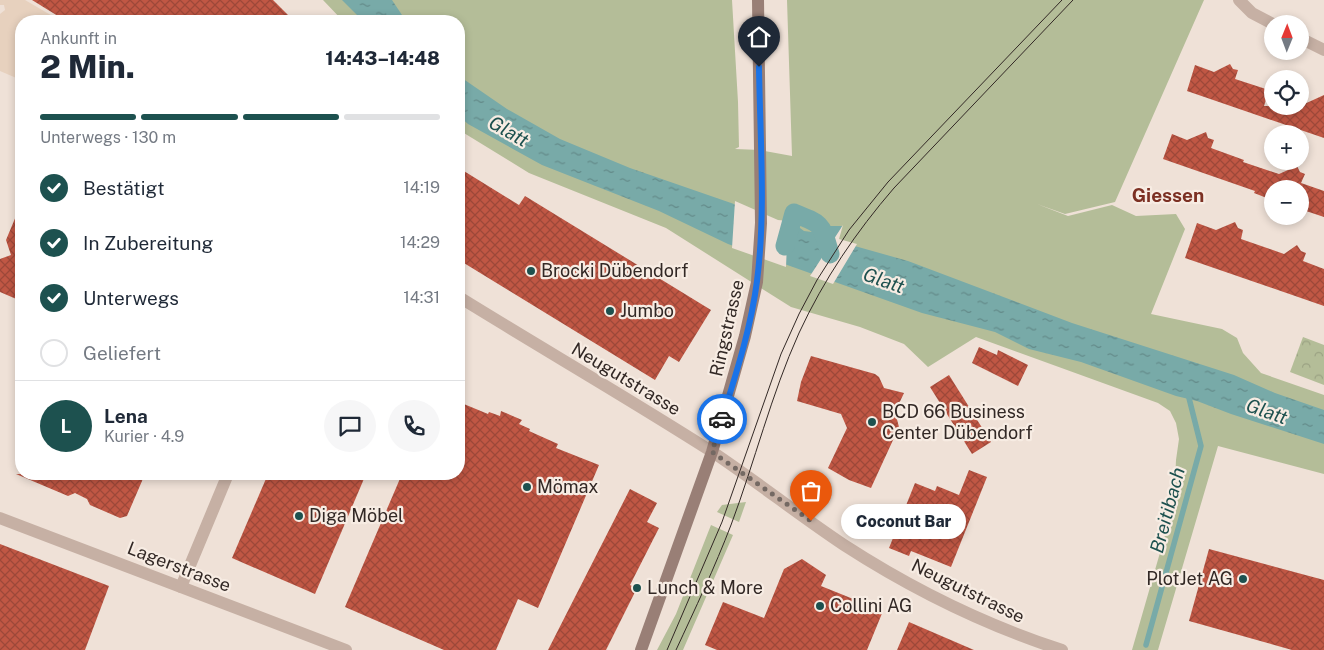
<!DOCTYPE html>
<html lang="de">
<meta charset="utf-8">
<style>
:root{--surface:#fff;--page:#f6f6f7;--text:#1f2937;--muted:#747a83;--line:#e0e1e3;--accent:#1d514f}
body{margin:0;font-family:"Public Sans",sans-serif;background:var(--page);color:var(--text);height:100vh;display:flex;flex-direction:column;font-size:19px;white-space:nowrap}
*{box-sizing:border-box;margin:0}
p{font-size:16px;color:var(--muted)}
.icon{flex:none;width:28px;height:28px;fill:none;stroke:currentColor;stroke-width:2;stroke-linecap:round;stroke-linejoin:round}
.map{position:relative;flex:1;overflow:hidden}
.sheet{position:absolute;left:15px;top:15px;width:450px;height:465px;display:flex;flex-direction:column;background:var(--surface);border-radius:20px;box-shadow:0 2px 8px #0003}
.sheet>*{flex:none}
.needle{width:32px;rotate:1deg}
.controls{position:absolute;left:1264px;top:15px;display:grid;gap:10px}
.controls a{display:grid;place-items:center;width:45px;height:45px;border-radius:50%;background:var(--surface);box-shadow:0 2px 8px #0003;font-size:25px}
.pin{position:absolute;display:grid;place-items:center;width:42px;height:42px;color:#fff;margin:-51px -21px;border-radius:50% 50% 50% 0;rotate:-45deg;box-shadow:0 0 5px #0007}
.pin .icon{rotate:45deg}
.courier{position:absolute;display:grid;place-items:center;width:50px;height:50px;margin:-25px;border:4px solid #1a73e8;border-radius:50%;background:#fff;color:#222;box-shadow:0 1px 6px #0007}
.bubble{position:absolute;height:35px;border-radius:18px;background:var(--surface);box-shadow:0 2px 8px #0003;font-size:16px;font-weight:800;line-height:35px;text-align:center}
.summary em{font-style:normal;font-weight:800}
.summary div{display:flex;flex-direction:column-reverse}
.summary{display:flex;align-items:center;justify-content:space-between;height:85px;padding:0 25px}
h1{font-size:32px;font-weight:800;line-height:38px}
.bar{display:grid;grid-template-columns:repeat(4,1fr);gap:8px 5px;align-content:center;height:60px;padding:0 25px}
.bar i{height:6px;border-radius:4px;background:var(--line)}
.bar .active{background:var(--accent)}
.bar p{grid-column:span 4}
.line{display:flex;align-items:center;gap:12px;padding:0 25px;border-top:1px solid var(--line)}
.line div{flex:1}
.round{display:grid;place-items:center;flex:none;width:52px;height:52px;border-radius:26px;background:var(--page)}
ol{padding:0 25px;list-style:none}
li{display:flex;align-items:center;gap:15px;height:55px}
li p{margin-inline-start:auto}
li .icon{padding:5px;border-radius:50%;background:var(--accent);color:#fff;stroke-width:4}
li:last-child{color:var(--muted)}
li i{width:28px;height:28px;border:2px solid var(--line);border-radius:50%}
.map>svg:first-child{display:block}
.green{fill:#b4bd98}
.forest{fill:url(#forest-crowns)}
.plaza{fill:#e7d1be}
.water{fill:url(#water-ripples)}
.pier{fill:#efe1d7}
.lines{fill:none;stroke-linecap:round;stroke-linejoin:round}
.stream{stroke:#78aaa8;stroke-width:5.5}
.canal{stroke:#78aaa8;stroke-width:19}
.building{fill:url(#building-cross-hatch)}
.street{stroke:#c6b0a4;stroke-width:12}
.secondary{stroke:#997f76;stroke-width:12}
.tram{stroke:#322825;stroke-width:1}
.done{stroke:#746963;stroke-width:5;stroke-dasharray:0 9}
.route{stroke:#1a73e8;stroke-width:6}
.poi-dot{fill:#1d514f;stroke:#f7ece3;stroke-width:2}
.labels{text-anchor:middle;stroke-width:4.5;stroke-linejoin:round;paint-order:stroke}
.poi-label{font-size:18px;fill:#322825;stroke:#f7ece3;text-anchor:start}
.street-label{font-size:18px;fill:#322825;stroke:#f7ece3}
.water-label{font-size:19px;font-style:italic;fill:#1d514f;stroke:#f7ece3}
.neighbourhood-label{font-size:19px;font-weight:bold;fill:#7c3023;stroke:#f7ece3}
</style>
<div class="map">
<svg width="1324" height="650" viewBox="0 0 1324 650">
<defs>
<pattern id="forest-crowns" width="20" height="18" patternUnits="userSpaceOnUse" patternTransform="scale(1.25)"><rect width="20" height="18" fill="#b4bd98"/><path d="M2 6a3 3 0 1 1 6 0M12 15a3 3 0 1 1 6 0" fill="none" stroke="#9ba283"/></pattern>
<pattern id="water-ripples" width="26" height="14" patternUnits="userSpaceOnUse" patternTransform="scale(1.25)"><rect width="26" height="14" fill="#78aaa8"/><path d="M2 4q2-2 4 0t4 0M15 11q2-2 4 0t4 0" fill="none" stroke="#638a89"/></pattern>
<pattern id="building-cross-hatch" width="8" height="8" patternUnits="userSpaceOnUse" patternTransform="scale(1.25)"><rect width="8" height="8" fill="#c05744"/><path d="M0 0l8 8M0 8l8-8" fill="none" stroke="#9d4839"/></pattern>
</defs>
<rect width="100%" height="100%" fill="#efe1d7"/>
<g class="green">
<path d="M323,0H732L738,102L739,147L735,149L760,150L792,156L787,0H1204L1115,202L1065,214L1037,204L1068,216L1112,205L1136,216L1176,214L1185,229L1151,314L1222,329L1237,338L1243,353L1261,373L1324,395V474L1218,446L1158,650H1132L1174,504L1176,460L1179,439L1176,423L1170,411L1158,403L976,337L928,367L904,344L860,327L791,307L666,228L529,173L459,130V21H343Z"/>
<path d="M746,502L739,522L717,512L722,505Z"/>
<path d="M711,525L733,535L683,650H657L676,614Z"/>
</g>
<path class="forest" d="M1303,337L1324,345V385L1290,372Z"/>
<path class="plaza" d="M0,0H25L61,21H21V80L0,71V14L5,10L4,5H0Z"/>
<g class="water">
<path d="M342,0H392L406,21H363Z"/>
<path d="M459,76L507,109L560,139L630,168L734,204L777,223L796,225L804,231L820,233L826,226H842L837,241L908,261L1072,323L1234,375L1275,393L1324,410V444L1231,414L1197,401L1176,396L1081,362L1029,349L995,332L922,313L728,244L659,211L542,165L468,124L459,116Z"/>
</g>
<g class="pier">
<path d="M735,201L778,220L788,221L786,267L732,248Z"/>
<path d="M843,225L839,239L857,244L833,284L810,276Z"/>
</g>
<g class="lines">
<path class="stream" d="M1146,645L1201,446L1188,394"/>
<path class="canal" d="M785,246L794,213C824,225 821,224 830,254"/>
</g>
<g class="building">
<path d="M32,0H273L294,21H66Z"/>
<path d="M1230,64L1233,69L1238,70L1235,79L1269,90L1264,106H1300L1324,95V138L1187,91L1195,65L1214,72Z"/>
<path d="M1206,132L1208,138L1214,140L1211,148L1244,160L1243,162L1279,174L1297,166L1300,172L1305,174L1301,183L1324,191V217L1300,209V186L1299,189H1272V200L1254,193L1255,191L1163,159L1172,134L1187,140Z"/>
<path d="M459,168L519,205L525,196L711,310L679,362L669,356L655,380L459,260Z"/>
<path d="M21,204V301L0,292V259L11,255L6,240Z"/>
<path d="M1235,222L1238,228L1243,230L1241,239L1284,254L1297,245L1301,251L1306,253L1303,261L1324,269V306L1185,258L1197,223L1216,230Z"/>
<path d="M979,347L997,355L998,350L1028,365L1018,386L972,363Z"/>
<path d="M811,356L875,374L879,377L884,388L904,393L895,412L899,427L871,488L849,480L828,468L847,428L841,414L797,401L801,382Z"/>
<path d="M949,375L991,442L972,454L930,387Z"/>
<path d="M459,402L488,414L489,412L500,416L501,411L522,420L519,424L530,429L529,431L558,444L556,448L599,465L538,608L518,599L496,650H444L345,607L402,474H459Z"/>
<path d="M969,470L987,477L951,567L911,551L909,556L889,548L915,483L935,491L937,486L959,495Z"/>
<path d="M16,474H145L127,516L120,518L90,505L87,499L75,493L68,496Z"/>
<path d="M268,474H366L315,594L232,558Z"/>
<path d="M630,489L657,503L647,522L659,528L630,585L637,588L606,650H548Z"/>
<path d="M0,544L109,586L85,650H0Z"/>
<path d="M1209,549L1324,580V650H1292L1189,621Z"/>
<path d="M802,559L826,575L821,586L883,611L867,650H717L705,645L723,602L764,618L784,569Z"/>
<path d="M909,622L974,650H897Z"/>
</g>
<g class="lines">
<g class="street">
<path d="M1239,0L1252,13L1273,24"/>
<path d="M1300,38L1324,50"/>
<path d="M459,297C543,349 628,398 711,451C756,481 799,515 844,545C912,589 985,625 1062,650"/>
<path d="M0,518L346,650"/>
<path d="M181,587L228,474"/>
</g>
<path class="secondary" d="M641,650L712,452L745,336L757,282L761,223L758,0"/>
<g class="tram">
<path d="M667,650L722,522L781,354L799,314L817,280L849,230L888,182L1062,0"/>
<path d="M676,650C695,609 715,567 731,525C755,461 771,395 799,333C824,279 856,232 894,188L1073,0"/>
</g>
</g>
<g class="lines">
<path class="done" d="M722,419L712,452L811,521"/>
<path class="route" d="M722,419C736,374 751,328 757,281C766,211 760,138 759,67"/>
</g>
<g class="poi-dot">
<circle cx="531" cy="271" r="5"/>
<circle cx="610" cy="311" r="5"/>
<circle cx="872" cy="422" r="5"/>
<circle cx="527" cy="487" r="5"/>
<circle cx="299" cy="516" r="5"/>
<circle cx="1243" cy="579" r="5"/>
<circle cx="637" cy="588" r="5"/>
<circle cx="820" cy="606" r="5"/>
</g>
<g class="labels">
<g class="poi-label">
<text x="541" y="277">Brocki Dübendorf</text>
<text x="620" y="317">Jumbo</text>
<text x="882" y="418">BCD 66 Business<tspan x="882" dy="21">Center Dübendorf</tspan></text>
<text x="537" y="493">Mömax</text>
<text x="309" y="522">Diga Möbel</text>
<text x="1233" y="585" text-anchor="end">PlotJet AG</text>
<text x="647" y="594">Lunch &amp; More</text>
<text x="830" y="612">Collini AG</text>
</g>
<g class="street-label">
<text transform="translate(727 328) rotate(-77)" y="6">Ringstrasse</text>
<text transform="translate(626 379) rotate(31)" y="6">Neugutstrasse</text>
<text transform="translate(179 567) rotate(21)" y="6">Lagerstrasse</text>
<text transform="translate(968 591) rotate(26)" y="6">Neugutstrasse</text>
</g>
<g class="water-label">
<text transform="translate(509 131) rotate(30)" y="7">Glatt</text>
<text transform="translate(884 280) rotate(19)" y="7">Glatt</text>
<text transform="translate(1267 411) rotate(19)" y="7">Glatt</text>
<text transform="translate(1167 510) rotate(-75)" y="7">Breitibach</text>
</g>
<g class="neighbourhood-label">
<text x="1168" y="202">Giessen</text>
</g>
</g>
</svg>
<div class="controls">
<a><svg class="needle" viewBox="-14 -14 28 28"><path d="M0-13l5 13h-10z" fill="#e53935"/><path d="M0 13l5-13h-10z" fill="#747a83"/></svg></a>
<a><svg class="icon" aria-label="locate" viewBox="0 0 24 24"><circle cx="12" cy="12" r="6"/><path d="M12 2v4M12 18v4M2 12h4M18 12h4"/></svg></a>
<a>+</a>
<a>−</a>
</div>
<div class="pin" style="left:811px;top:521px;background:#ea580c"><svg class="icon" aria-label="bag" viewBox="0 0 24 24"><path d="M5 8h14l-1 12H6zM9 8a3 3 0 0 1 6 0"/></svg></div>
<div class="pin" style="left:759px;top:67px;background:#1f2937"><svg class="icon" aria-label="home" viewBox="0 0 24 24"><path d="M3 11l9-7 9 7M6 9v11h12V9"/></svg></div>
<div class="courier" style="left:722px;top:419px"><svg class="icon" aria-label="car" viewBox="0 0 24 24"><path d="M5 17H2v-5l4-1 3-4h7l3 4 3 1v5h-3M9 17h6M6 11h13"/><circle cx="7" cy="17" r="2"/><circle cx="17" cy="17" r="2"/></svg></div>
<div class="bubble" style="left:841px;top:504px;width:125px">Coconut Bar</div>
<section class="sheet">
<div class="summary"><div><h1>2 Min.</h1><p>Ankunft in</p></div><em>14:43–14:48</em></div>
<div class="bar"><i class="active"></i><i class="active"></i><i class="active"></i><i></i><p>Unterwegs · 130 m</p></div>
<ol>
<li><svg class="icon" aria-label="check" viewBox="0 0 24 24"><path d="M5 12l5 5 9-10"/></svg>Bestätigt<p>14:19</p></li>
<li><svg class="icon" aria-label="check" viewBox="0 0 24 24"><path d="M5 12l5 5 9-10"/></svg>In Zubereitung<p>14:29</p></li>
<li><svg class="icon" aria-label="check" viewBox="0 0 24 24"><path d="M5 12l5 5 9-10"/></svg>Unterwegs<p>14:31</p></li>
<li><i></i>Geliefert</li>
</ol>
<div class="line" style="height:90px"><b class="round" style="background:var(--accent);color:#fff">L</b><div><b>Lena</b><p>Kurier · 4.9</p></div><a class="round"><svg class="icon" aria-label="chat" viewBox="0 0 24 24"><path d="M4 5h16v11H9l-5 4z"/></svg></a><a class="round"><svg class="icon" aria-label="phone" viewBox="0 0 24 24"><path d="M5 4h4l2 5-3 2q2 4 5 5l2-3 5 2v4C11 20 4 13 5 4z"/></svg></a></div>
</section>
</div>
